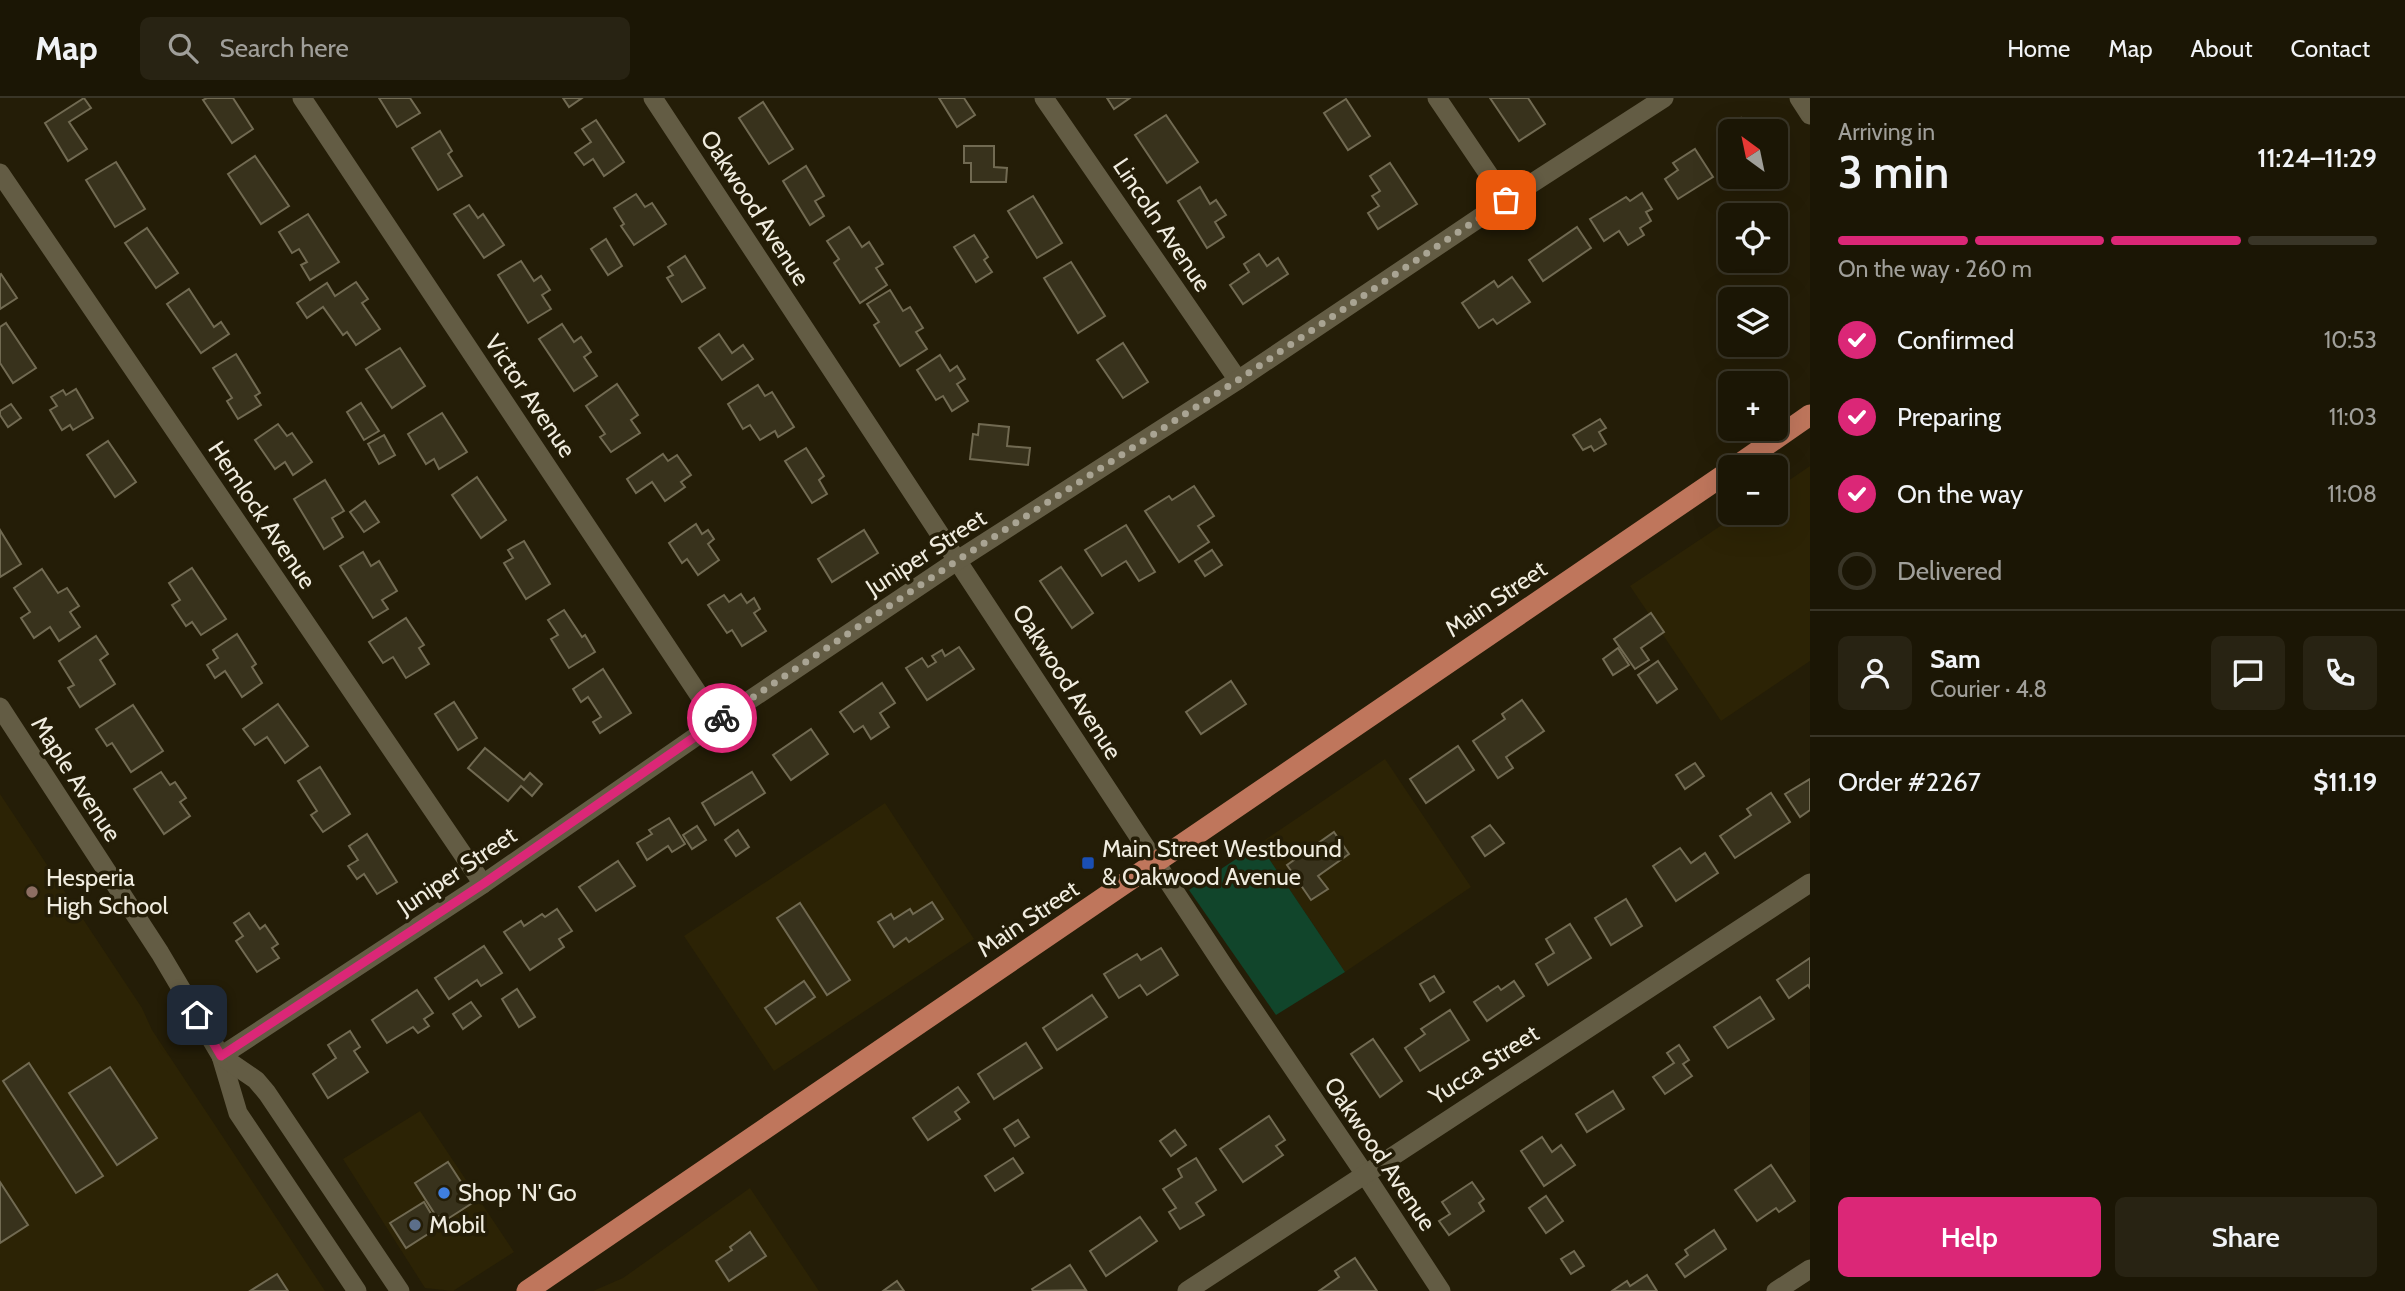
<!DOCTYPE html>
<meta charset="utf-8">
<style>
:root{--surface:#1b1605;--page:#282313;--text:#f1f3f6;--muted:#a09f9a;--line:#393527;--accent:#db2777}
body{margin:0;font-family:Cabin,sans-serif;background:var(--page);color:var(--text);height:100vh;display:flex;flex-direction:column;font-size:26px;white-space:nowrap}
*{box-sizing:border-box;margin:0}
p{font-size:23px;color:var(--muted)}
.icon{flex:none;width:38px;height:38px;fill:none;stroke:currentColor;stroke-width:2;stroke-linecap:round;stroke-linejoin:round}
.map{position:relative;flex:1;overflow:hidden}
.panel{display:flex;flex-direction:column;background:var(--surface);width:595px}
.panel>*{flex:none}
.needle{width:46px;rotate:327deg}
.tools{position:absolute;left:1718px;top:21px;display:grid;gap:14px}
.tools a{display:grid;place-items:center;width:70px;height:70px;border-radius:10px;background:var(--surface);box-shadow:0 7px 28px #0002,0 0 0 2px var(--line);font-size:35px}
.pin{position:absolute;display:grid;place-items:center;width:60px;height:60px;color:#fff;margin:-30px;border-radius:14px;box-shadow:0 4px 10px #0006}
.courier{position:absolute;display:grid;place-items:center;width:70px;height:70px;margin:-35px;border:5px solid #db2777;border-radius:50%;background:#fff;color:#222;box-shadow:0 2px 9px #0007}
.summary em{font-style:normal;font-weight:600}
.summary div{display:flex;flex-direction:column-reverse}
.summary{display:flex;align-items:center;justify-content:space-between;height:119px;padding:0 28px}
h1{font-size:46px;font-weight:600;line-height:52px}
.bar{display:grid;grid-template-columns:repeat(4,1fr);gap:10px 7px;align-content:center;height:84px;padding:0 28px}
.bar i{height:9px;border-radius:5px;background:var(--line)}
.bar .selected{background:var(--accent)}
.bar p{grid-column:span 4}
.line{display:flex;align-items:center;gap:18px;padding:0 28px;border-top:2px solid var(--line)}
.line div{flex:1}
.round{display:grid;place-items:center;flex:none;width:74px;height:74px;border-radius:10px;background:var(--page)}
ol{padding:0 28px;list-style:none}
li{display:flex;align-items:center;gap:21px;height:77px}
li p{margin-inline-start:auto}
li .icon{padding:7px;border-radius:50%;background:var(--accent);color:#fff;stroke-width:4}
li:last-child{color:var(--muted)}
li i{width:38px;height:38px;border:4px solid var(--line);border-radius:50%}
.button{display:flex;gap:14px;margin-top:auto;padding:14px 28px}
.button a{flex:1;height:80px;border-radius:10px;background:var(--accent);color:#fff;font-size:28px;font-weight:600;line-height:80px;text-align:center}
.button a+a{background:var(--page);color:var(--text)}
header{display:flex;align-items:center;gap:42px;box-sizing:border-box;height:98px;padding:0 35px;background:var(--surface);border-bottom:2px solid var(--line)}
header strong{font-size:33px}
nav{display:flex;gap:38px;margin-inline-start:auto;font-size:24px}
.search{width:490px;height:63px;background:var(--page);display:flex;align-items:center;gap:18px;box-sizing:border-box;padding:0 24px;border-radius:10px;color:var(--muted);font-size:26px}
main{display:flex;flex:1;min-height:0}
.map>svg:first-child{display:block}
.built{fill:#2c2305}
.green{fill:#11452b}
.building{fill:#38321c;stroke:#716a52;stroke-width:2}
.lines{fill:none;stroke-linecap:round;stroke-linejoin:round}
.minor{stroke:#635c44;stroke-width:19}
.major{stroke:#bf765c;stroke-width:21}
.done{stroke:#a9a493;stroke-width:7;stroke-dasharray:0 12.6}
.route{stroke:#db2777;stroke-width:9}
.transit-dot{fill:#1a4fb4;stroke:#241d07;stroke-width:2.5}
.education-dot{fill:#8d6e63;stroke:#241d07;stroke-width:2.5}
.shop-dot{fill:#3f7fe0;stroke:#241d07;stroke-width:2.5}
.service-dot{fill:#5c6f8a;stroke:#241d07;stroke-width:2.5}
.labels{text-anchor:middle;stroke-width:7;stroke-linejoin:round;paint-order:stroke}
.street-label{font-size:24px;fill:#f0ecdf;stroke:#241d07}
.poi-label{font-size:24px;fill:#f0ecdf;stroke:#241d07;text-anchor:start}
</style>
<header>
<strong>Map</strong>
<div class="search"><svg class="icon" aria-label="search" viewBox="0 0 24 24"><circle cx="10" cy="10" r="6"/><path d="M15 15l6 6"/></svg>Search here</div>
<nav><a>Home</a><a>Map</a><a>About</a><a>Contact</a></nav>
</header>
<main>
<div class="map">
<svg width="1810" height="1193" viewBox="0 0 1810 1193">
<rect width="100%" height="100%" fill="#241d07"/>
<g class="built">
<path d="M1810,368V563L1721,623L1630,488L1740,415H1776V391Z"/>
<path d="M1385,661L1471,789L1345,874L1259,746Z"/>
<path d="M0,696L142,910L152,932L325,1193H0Z"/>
<path d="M885,705L974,841L774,973L684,838Z"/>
<path d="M420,1013L514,1154L453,1193L425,1190L343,1061Z"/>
<path d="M750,1090L819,1193H593L623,1180Z"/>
</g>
<path class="green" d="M1259,746L1345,874L1276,917L1189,792Z"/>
<g class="building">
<path d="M84,0L91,10L69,24L87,51L68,63L45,25Z"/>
<path d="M207,0H233L253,31L232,45L203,2Z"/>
<path d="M379,0H410L420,15L397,29Z"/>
<path d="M563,0H582L569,9Z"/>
<path d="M939,0H964L975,17L957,29Z"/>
<path d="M1107,0H1130L1114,11Z"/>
<path d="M1490,0H1528L1545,26L1519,43Z"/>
<path d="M1346,1L1370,38L1348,52L1324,15Z"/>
<path d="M763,4L793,51L769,66L739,20Z"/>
<path d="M1166,17L1198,64L1167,85L1135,37Z"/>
<path d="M1741,20L1749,33H1731L1729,63L1718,46L1724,43L1719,35Z"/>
<path d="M596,22L624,64L604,78L593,61L584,67L575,55L591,44L582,31Z"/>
<path d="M440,33L452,53L448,56L462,78L438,92L412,50Z"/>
<path d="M964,48H994V69L1007,70L1006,84H971V65H964Z"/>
<path d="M1695,51L1713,79L1678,101L1665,81L1678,72L1673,65Z"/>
<path d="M255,58L289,108L261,126L228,76Z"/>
<path d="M116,64L145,111L115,129L86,82Z"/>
<path d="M1390,65L1417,106L1378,131L1368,115L1379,108L1372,98L1380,93L1370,78Z"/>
<path d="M806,68L824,98L815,103L824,118L810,127L783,83Z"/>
<path d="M1200,89L1210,106L1216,102L1226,117L1215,124L1224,139L1207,150L1178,103Z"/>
<path d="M1642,95L1652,111L1646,114L1651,123L1640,130L1644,137L1628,147L1619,133L1604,143L1590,121L1626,99L1630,103Z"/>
<path d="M636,96L645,109L652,105L666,126L634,147L621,128L624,126L614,110Z"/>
<path d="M1033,98L1062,145L1037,160L1008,113Z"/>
<path d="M469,107L478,120L483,116L504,147L484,160L454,116Z"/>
<path d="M308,116L339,164L310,182L301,167L307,164L299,151L292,155L279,134Z"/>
<path d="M849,129L862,149L869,144L883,166L876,170L887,187L860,205L834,165L839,161L827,143Z"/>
<path d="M1577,129L1591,150L1543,183L1529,162Z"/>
<path d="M147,130L178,175L156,190L125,145Z"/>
<path d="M974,137L988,159L984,162L992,174L976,184L954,149Z"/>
<path d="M606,141L622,168L608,177L591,151Z"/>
<path d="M1259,156L1267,168L1278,160L1288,176L1243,206L1230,187L1249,174L1244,166Z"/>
<path d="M685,158L705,190L682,204L667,180L673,177L668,169Z"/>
<path d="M521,163L534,183L541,178L550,192L542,197L551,211L528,225L498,177Z"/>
<path d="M1071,164L1105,218L1078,235L1044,180Z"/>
<path d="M1,176L17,200L0,211V177Z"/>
<path d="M1512,179L1530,204L1497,226L1493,221L1479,230L1462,205L1494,183L1498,189Z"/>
<path d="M356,184L368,201L362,205L380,231L356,247L347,234L343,237L323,209L307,220L297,205L327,185L335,198Z"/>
<path d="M189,191L214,229L221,224L229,236L201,255L167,206Z"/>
<path d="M890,192L903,213L910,209L923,230L916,234L927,251L900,268L874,227L879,224L867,206Z"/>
<path d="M6,225L36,270L13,285L0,265V229Z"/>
<path d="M562,226L574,244L581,239L591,254L584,259L597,278L574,293L539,241Z"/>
<path d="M719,236L732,255L743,247L753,261L722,282L699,250Z"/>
<path d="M1123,245L1148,284L1123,300L1097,262Z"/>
<path d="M400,250L425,288L392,310L366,271Z"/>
<path d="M236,256L260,295L255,298L261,307L238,321L227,303L232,300L213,270Z"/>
<path d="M940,257L950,273L957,268L965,281L957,286L968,303L952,313L943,298L936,302L917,272Z"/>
<path d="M617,286L638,317L631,322L640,335L611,354L600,339L605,336L586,308Z"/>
<path d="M758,287L765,298L772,294L794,329L778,339L775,333L760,342L750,327L743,331L728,306Z"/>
<path d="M76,291L93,320L73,332L70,327L62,332L50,312L57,308L51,299L63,292L66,297Z"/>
<path d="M361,305L379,333L364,342L347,314Z"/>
<path d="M11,306L21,320L8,329L0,317V313Z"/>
<path d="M442,315L467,354L439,371L434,361L426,366L408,336Z"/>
<path d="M1600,321L1606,330L1599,334L1606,346L1594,353L1591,348L1583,352L1573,337Z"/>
<path d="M278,326L287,338L292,335L312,364L293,377L285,364L275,371L255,342Z"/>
<path d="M979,326L1009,329L1007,348L1030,350L1028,367L970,361L973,336L978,337Z"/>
<path d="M384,337L395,357L379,366L368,346Z"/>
<path d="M108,343L136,384L115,399L87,357Z"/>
<path d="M806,350L824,378L819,382L827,396L812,405L785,363Z"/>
<path d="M663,356L668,363L677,357L691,377L681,384L685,389L665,403L652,384L636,395L627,381Z"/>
<path d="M477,379L506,422L481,440L452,397Z"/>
<path d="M325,382L344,413L332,420L343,439L324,451L294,401Z"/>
<path d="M1194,388L1214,418L1198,428L1209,444L1179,464L1145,413L1169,398L1172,402Z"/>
<path d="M365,403L379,424L364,434L350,414Z"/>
<path d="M696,426L702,436L708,432L714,441L708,446L719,462L698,477L687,461L682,465L669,445Z"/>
<path d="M1126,427L1155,474L1139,483L1126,463L1102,478L1085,452Z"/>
<path d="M0,432L21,466L0,479Z"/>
<path d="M864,432L878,455L832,484L818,461Z"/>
<path d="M524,443L550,486L526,501L504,465L513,460L508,452Z"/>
<path d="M1212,452L1222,467L1205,478L1195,463Z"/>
<path d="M363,454L371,468L379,463L397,493L382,502L388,511L373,520L340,468Z"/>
<path d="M1061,469L1093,515L1072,530L1040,483Z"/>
<path d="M192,470L226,521L201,537L192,524L186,528L172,507L180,502L169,485Z"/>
<path d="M42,471L58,495L67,490L79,508L70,514L80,529L59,543L50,529L34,540L21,520L30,514L14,490Z"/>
<path d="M741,496L747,505L754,500L760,511L754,515L766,533L742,548L732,532L727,535L708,507L724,497L729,504Z"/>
<path d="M564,512L582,539L585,537L595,554L569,570L551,541L558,537L548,522Z"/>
<path d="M1651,515L1664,534L1641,550L1649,562L1635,571L1614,541Z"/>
<path d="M406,520L424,547L419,550L429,566L406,580L393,559L383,565L369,544Z"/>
<path d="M237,536L256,566L252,569L262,585L242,599L225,573L215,580L207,567L218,560L213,552Z"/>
<path d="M96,538L108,556L100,562L115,586L80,609L68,590L74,587L59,563Z"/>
<path d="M959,549L974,571L927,602L906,570L922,560L928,569L936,564L932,558L942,552L945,558Z"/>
<path d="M1618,550L1629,567L1613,577L1603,561Z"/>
<path d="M1658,563L1677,591L1657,605L1638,577Z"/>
<path d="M603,571L631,615L600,635L593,624L601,619L588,599L581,604L573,591Z"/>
<path d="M1231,583L1246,606L1201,636L1186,614Z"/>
<path d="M882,585L895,605L880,615L889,629L871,641L863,628L854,634L840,614Z"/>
<path d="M1522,602L1544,633L1506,659L1513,670L1498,680L1473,643L1505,621L1502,616Z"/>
<path d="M454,604L477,640L458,652L435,616Z"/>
<path d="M278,606L308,648L285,665L267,639L255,647L243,631Z"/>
<path d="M133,607L163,653L131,674L112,645L107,648L96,631Z"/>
<path d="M811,631L828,656L791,682L773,657Z"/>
<path d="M1458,648L1474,672L1426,705L1410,681Z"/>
<path d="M485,650L524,682L530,675L542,686L532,698L521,688L508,703L468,670Z"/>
<path d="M1695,665L1704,678L1685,691L1676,677Z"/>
<path d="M320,669L350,716L323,734L311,717L317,713L298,683Z"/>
<path d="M161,674L170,687L175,684L186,700L180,704L190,718L164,736L134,691Z"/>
<path d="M752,674L765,695L715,727L702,705Z"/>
<path d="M1810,681V712L1800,719L1785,696Z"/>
<path d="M1771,695L1790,724L1735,760L1720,738L1751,717L1747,711Z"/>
<path d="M669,720L685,746L672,754L668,748L647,762L637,745L652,736L649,732Z"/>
<path d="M1490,727L1504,745L1485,758L1472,739Z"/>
<path d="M697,728L706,742L692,751L683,737Z"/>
<path d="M738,732L749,749L736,758L725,742Z"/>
<path d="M1334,734L1349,756L1318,778L1328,791L1311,802L1287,767Z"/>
<path d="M367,736L397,784L377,796L364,776L357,781L348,768L358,762L349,748Z"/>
<path d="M1680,750L1691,765L1705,755L1718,775L1676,803L1653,768Z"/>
<path d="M618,763L635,788L596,813L579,789Z"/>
<path d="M1626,801L1642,828L1611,847L1595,820Z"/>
<path d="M932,804L943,821L909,844L906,840L894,849L878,824L891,816L894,821L910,811L913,816Z"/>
<path d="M800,805L850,882L827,897L777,820Z"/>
<path d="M557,811L572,833L559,841L564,849L530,872L504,834L521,823L524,828L542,816L545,819Z"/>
<path d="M249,815L260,831L265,827L278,846L272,850L279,860L257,874L236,843L243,838L234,825Z"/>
<path d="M1570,826L1591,860L1548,887L1536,866L1554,855L1546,841Z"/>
<path d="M484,848L502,875L481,888L477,882L449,901L435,880Z"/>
<path d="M1161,850L1178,877L1147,897L1140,887L1119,900L1104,876L1137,856L1141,862Z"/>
<path d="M1810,860V890L1808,887L1789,900L1777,882Z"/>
<path d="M1434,878L1444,894L1430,903L1420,886Z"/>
<path d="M804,883L815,899L776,926L765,910Z"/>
<path d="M1514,883L1524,898L1487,923L1474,904L1498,888L1501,892Z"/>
<path d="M517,891L535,919L519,929L502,901Z"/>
<path d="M417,892L433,915L424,921L429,928L418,935L413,929L387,945L372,922Z"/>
<path d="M1092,897L1107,919L1057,952L1043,930Z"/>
<path d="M1760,899L1774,921L1728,950L1714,929Z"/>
<path d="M471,904L481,918L463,931L453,916Z"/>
<path d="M1450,912L1469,942L1420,973L1405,950L1425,936L1421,931Z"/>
<path d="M350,933L360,949L354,953L368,974L328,1000L313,976L336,960L328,947Z"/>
<path d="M1373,941L1402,983L1380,999L1351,956Z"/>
<path d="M1026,945L1042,970L994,1001L978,976Z"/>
<path d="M1679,947L1689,962L1683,966L1692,978L1665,996L1653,979L1674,965L1667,955Z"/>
<path d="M29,965L103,1078L76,1095L3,983Z"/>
<path d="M110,969L157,1040L117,1067L69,995Z"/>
<path d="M958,989L969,1004L955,1014L960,1021L928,1042L913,1020Z"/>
<path d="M1613,993L1624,1011L1587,1034L1576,1016Z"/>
<path d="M1269,1018L1285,1042L1276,1048L1283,1057L1243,1084L1220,1051Z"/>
<path d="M1018,1022L1029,1039L1015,1048L1004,1031Z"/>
<path d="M1175,1032L1186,1047L1171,1058L1160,1043Z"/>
<path d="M1542,1039L1552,1054L1561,1047L1575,1067L1544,1088L1521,1053Z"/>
<path d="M1013,1060L1023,1075L995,1093L985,1078Z"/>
<path d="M1196,1060L1216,1092L1196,1105L1204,1117L1180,1131L1169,1114L1176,1110L1163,1091L1182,1079L1178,1071Z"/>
<path d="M448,1064L474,1104L449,1120L436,1118L415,1085Z"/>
<path d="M1771,1067L1795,1103L1779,1114L1776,1110L1757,1123L1735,1092Z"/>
<path d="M0,1084L28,1127L0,1145Z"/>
<path d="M1472,1084L1484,1101L1479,1105L1484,1113L1449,1137L1439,1123L1450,1116L1442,1104Z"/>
<path d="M1546,1098L1563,1123L1546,1135L1529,1110Z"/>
<path d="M424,1104L439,1129L406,1150L390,1125Z"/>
<path d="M1140,1119L1157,1143L1106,1178L1090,1153Z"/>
<path d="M1714,1132L1726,1151L1685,1179L1676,1166L1688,1157L1685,1152Z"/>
<path d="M750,1134L766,1158L729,1183L716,1163L732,1152L730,1149Z"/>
<path d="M1574,1153L1584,1168L1571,1176L1561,1161Z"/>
<path d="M1355,1160L1377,1193H1319L1339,1179L1335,1173Z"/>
<path d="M1070,1167L1086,1192L1033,1193L1032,1191Z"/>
<path d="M277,1176L288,1193H250Z"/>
<path d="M1647,1177L1657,1193H1612L1627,1183L1630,1188Z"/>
<path d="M897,1183L904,1193H883Z"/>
</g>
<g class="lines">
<g class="minor">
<path d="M302,0L717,624"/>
<path d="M653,0L1229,876L1364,1075L1441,1193"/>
<path d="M1044,0L1238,282"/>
<path d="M1437,0L1506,102"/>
<path d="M1799,0L1810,17"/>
<path d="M0,75L483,786"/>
<path d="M0,609L160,855L221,958L238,1015L357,1193"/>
<path d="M221,958L483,786L717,624L958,462L1238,282L1506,102L1664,0"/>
<path d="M221,958L256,982L267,995L400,1193"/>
<path d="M1187,1193L1810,785"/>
<path d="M1776,1193L1810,1171"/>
</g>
<g class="major">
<path d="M1735,369L1810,317"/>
<path d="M527,1193L1731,372"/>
</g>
</g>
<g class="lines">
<path class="done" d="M722,620L958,462L1238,282L1506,102"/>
<path class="route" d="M197,917L221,958L483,786L722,620"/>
</g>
<rect class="transit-dot" x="1081" y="758" width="14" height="14" rx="3.5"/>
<circle class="education-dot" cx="32" cy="794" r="7"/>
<circle class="shop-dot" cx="444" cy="1095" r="7"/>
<circle class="service-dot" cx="415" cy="1127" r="7"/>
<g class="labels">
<g class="street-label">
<text transform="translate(755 110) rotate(57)" y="8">Oakwood Avenue</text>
<text transform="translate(1162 127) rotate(56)" y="8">Lincoln Avenue</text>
<text transform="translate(530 298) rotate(56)" y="8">Victor Avenue</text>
<text transform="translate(262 417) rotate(56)" y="8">Hemlock Avenue</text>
<text transform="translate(926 455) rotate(-33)" y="8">Juniper Street</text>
<text transform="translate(1496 501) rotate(-34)" y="8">Main Street</text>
<text transform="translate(1067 584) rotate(57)" y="8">Oakwood Avenue</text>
<text transform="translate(76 681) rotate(57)" y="8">Maple Avenue</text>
<text transform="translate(457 773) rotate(-34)" y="8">Juniper Street</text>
<text transform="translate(1028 821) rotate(-34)" y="8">Main Street</text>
<text transform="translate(1484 967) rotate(-33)" y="8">Yucca Street</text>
<text transform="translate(1380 1056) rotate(56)" y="8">Oakwood Avenue</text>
</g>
<g class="poi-label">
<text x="1102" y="759">Main Street Westbound<tspan x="1102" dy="28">&amp; Oakwood Avenue</tspan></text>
<text x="46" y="788">Hesperia<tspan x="46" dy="28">High School</tspan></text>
<text x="458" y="1103">Shop 'N' Go</text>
<text x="429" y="1135">Mobil</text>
</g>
</g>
</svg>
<div class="tools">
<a><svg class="needle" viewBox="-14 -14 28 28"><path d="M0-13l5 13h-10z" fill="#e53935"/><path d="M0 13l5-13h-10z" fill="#a09f9a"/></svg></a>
<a><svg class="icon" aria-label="locate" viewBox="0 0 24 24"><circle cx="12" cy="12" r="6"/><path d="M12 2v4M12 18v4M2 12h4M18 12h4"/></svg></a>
<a><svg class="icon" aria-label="layers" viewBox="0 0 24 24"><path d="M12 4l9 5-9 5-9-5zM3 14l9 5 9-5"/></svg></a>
<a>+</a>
<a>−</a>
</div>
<div class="pin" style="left:1506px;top:102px;background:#ea580c"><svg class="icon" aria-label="bag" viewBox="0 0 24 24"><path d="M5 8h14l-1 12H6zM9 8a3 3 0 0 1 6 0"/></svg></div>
<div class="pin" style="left:197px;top:917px;background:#1f2937"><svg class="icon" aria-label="home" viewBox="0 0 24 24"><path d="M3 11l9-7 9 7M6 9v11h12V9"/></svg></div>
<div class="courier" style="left:722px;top:620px"><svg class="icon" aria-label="bike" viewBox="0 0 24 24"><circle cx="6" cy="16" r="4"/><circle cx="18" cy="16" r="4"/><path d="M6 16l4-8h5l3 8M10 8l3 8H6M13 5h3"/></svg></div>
</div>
<section class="panel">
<div class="summary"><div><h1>3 min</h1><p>Arriving in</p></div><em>11:24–11:29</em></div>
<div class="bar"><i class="selected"></i><i class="selected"></i><i class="selected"></i><i></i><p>On the way · 260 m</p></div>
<ol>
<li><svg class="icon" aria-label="check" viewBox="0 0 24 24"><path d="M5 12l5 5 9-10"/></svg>Confirmed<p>10:53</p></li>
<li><svg class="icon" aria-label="check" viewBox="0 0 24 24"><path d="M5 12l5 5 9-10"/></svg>Preparing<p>11:03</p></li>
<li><svg class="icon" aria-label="check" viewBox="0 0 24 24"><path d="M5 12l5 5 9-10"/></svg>On the way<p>11:08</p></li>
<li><i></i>Delivered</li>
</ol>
<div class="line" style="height:126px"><a class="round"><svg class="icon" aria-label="person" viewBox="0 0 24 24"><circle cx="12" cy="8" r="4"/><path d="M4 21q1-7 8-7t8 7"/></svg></a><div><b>Sam</b><p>Courier · 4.8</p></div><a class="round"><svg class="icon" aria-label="chat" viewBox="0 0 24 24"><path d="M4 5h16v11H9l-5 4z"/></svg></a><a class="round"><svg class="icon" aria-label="phone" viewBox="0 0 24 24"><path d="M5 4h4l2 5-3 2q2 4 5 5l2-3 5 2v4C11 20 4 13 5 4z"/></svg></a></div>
<div class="line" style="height:91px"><div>Order #2267</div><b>$11.19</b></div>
<div class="button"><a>Help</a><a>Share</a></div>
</section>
</main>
